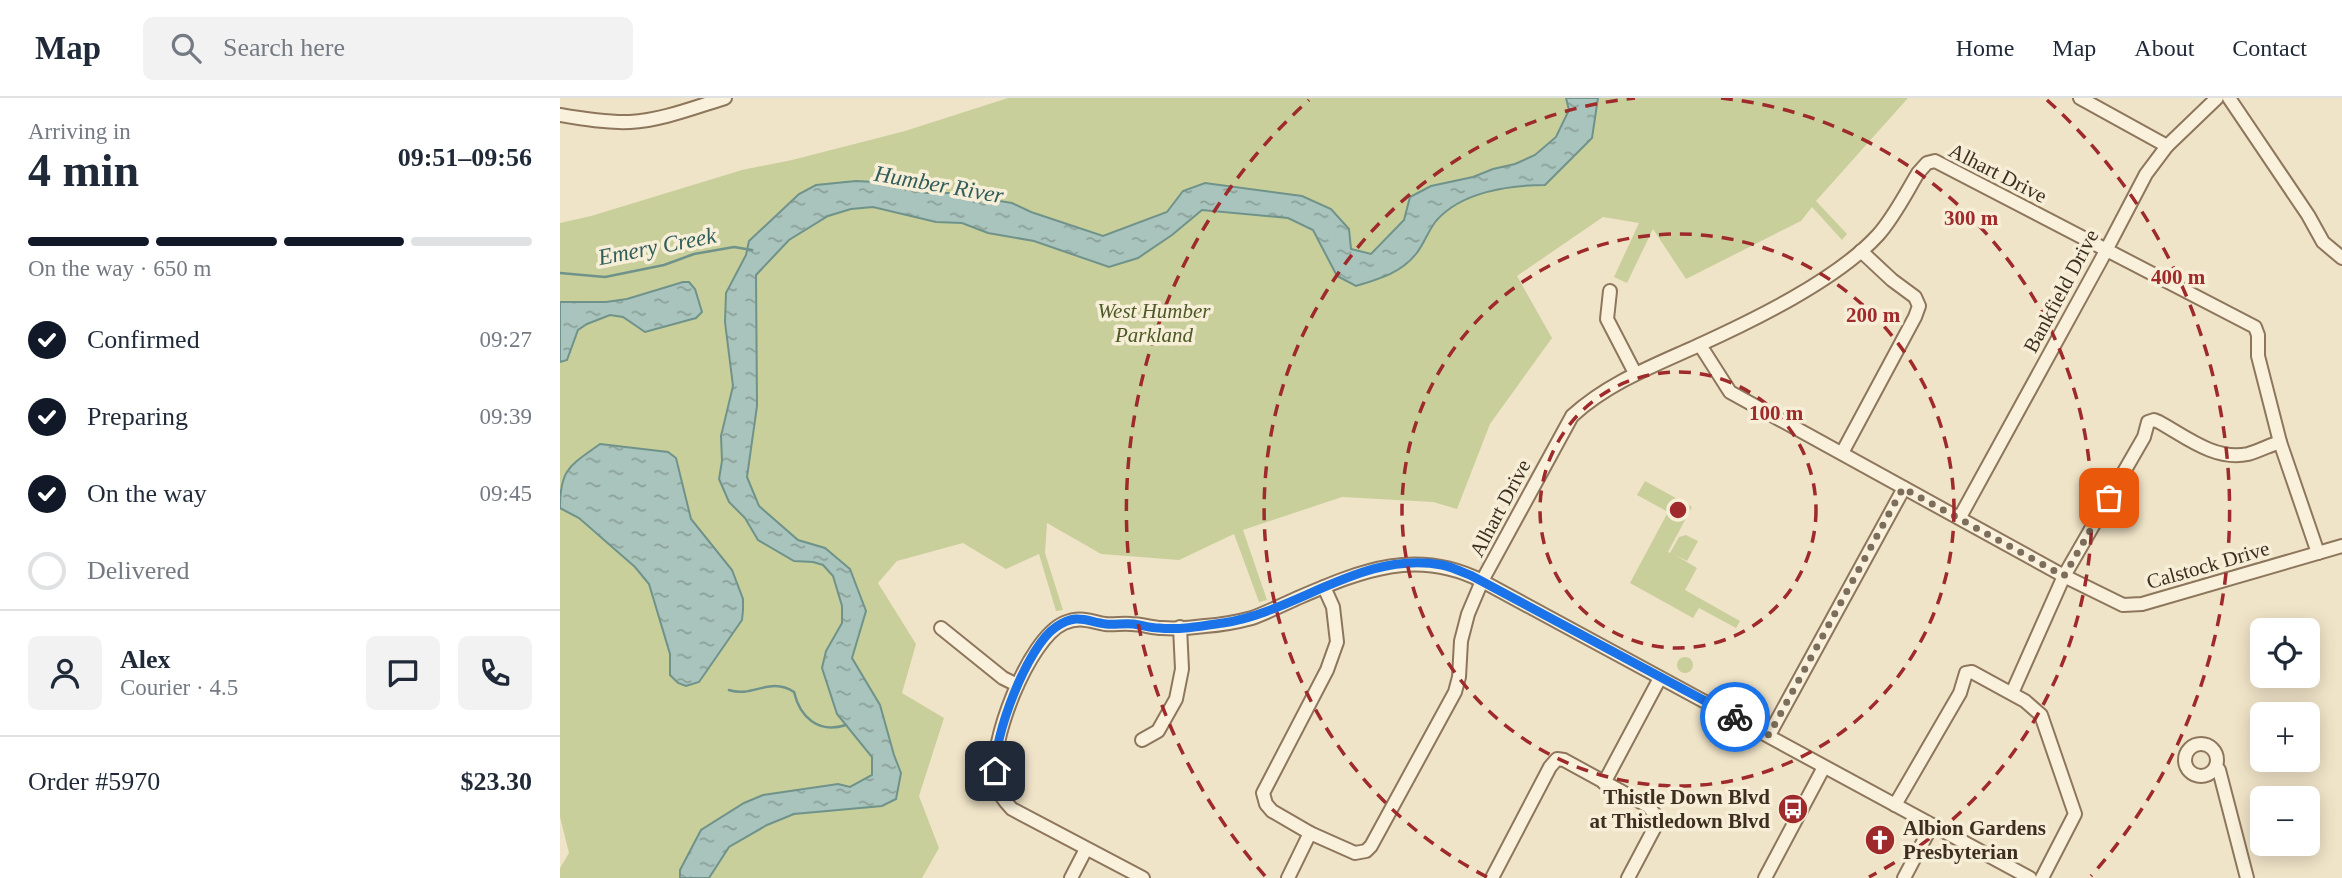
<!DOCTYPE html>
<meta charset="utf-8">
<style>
:root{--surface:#fff;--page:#f2f2f3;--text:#1f2937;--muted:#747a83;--line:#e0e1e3;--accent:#111827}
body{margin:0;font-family:"Times New Roman",serif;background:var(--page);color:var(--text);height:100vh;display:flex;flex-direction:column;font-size:26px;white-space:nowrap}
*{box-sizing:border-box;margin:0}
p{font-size:23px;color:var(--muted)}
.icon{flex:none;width:38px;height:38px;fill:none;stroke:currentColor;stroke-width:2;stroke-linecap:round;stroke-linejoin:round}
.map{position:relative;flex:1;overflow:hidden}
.details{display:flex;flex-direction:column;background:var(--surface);width:560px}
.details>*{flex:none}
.tools{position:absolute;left:1690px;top:520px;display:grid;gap:14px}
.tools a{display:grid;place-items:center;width:70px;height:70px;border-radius:10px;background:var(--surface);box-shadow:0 4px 18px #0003;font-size:35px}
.pin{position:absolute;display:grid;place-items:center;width:60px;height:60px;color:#fff;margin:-30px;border-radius:14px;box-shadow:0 4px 10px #0006}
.courier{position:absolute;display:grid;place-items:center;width:70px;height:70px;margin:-35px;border:5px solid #1a73e8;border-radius:50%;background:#fff;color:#222;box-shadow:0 2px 9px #0007}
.head em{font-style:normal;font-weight:700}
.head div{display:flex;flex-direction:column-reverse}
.head{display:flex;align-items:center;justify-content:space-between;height:119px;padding:0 28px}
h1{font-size:46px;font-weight:700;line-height:52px}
.bar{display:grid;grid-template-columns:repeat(4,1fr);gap:10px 7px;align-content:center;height:84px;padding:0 28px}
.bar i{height:9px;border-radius:5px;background:var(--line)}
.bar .selected{background:var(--accent)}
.bar p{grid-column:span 4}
.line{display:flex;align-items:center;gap:18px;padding:0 28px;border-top:2px solid var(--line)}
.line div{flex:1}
.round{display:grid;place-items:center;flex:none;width:74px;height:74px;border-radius:10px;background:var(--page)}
ol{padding:0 28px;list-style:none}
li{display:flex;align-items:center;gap:21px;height:77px}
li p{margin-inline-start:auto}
li .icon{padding:7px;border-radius:50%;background:var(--accent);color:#fff;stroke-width:4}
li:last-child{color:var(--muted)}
li i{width:38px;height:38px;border:4px solid var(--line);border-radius:50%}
header{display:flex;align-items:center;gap:42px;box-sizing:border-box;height:98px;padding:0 35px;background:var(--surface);border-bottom:2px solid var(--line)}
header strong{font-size:33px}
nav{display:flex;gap:38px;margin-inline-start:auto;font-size:24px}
.search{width:490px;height:63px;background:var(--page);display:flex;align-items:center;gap:18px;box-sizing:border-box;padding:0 24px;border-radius:10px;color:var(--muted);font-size:26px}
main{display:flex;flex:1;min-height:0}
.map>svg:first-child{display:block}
.park{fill:#c9cf9b}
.water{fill:url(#water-ripples);stroke:#6f938a;stroke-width:2}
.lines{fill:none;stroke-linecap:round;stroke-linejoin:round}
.stream{stroke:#6f938a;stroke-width:2.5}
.minor-casing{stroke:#8d765c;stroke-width:16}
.minor{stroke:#faf1dc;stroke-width:12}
.done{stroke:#7c6e5b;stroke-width:7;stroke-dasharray:0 12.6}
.route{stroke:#1a73e8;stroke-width:9}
.ring{fill:none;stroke:#9e2a2b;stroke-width:3.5;stroke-dasharray:12 9}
.labels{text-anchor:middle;stroke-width:7;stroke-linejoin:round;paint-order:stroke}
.street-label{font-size:21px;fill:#3d2e20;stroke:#f7eed8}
.park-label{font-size:21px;font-style:italic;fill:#4d5a26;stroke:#f7eed8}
.poi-label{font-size:21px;font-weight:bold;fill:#3d2e20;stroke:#f7eed8;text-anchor:end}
.water-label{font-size:23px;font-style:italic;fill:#2f5d5a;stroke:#f7eed8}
.centre{fill:#9e2a2b;stroke:#f7eed8;stroke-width:3.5}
.ring-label{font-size:21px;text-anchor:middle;font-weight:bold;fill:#9e2a2b;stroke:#f7eed8;stroke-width:7;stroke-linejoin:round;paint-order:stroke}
</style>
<header>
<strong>Map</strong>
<div class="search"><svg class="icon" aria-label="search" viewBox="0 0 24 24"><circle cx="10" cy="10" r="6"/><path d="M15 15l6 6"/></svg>Search here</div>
<nav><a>Home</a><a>Map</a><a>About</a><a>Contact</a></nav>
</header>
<main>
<section class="details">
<div class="head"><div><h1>4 min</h1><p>Arriving in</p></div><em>09:51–09:56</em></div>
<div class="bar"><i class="selected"></i><i class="selected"></i><i class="selected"></i><i></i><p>On the way · 650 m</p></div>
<ol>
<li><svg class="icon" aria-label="check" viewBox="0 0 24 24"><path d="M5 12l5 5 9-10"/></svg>Confirmed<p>09:27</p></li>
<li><svg class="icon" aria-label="check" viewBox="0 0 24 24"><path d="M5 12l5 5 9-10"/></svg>Preparing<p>09:39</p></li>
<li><svg class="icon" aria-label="check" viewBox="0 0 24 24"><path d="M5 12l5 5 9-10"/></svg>On the way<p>09:45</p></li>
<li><i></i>Delivered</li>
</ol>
<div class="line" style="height:126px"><a class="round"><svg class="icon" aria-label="person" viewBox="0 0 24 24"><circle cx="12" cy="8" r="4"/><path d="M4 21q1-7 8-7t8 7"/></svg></a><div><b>Alex</b><p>Courier · 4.5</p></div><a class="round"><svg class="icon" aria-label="chat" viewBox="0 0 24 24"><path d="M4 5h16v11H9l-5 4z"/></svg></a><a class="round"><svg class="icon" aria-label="phone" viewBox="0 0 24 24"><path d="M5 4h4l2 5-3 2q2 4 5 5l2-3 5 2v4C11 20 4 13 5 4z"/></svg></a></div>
<div class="line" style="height:91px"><div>Order #5970</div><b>$23.30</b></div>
</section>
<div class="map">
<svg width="1782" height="780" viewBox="0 0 1782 780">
<defs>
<pattern id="water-ripples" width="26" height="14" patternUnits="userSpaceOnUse" patternTransform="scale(1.75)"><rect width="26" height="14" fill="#a9c4bc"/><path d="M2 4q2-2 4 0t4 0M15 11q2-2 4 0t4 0" fill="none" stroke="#8ba098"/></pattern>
</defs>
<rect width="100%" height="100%" fill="#f0e4c8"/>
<g class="park">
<path d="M448,0H1348L1256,103L1287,136L1282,142L1252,109L1241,123L1126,181L1093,131L1067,185L1054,179L1079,125L1043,119L957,178L992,240L930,326L897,411L873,404L782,399L683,432L707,502L699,504L674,436L619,462L541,456L487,425L485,455L503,512L496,513L479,456L446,471L403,445L337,463L318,485L356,546L342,595L384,620L359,698L379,750L362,780H0V770L9,755L0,719V125L31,118L182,72L232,62L345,33Z"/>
<path d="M1085,383L1132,409L1108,454L1110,455L1119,439L1126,437L1138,443L1127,463L1115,457L1137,470L1125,492L1180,523L1176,530L1139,510L1133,520L1070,485L1108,414L1077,397Z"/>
<circle cx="1125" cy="567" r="8"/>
</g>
<g class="water">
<path d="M1006,0H1038L1032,40L985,87C949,87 901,94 876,123C868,133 864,146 856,156C841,175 819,181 796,188L777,178L753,132L728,120L642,112L612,137L578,160L549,169L474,143L428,135L402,125L376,124L313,109L291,111L268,118L229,142L196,177L197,308L187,379L199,408L238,442L265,450L290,471L306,513L292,560L320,607L334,657L341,675L336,701L322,708L234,716L207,727L169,749L149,780H120V772L141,732L184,705L203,697L278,686L290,689L312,677V659L277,616L262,570L266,553L282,525V508L273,478L263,467L253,464L234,463L198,442L185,420L169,404L159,381L162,363L161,338L173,288L165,224L166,195L186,157L189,143L239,96L256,87L296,83L315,84L367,95H390L452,105L471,114L543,138L607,114L623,93L645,85L742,98L771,111L789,131L791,151L811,156L844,122L850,99L871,88L913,79L933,71L955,66L975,57L996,39L1009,12Z"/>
<path d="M123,184H129L135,191L142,214L136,220L85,234L63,219L50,217L27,226L18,232L7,262L0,264V204H46L67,201Z"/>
<path d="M40,346L108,354L116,360L131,421L172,472L183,501V512L182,522L139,584L126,588L118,585L110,577V556L89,486L75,469L19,420L0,410C0,370 10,368 40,346Z"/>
</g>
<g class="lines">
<g class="stream">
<path d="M0,175L45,179L104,167L134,156L174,149L192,152"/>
<path d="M169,592C193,600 210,578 234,594C240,619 258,636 286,627"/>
</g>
<g class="minor-casing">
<g id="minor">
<path d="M1520,0L1607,48"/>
<path d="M1669,0L1748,117L1763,144L1782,160"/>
<path d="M0,17C23,21 47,25 70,24C103,22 135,9 165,0"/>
<path d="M1050,193L1047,221L1075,275"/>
<path d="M1140,247L1170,294L1504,478L1563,507L1582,506L1782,448"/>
<path d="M1282,355L1355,219L1359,208L1355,199L1332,182L1301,153"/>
<path d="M1400,419L1541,162L1586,76L1607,48L1657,0"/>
<path d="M764,489L773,509L777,544L767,572L703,695L706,706L712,713L750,735L795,755L806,753L811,748L895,594L899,579L901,543L908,516L922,483L1012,318C1048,285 1093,268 1137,248C1192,223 1277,182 1318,137C1334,119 1346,95 1358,75L1367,65L1375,63L1695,229L1698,237V258L1720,344L1758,455"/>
<path d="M381,530L443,580L457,587"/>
<path d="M1452,595L1504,478L1584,339L1588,324L1594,322L1599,324C1626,339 1655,363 1688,356C1699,353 1710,347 1720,344"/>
<path d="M1209,637L1344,390"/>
<path d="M582,642L598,633L616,601L622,571L620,529"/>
<circle cx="1641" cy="662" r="16"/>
<path d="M1656,669L1659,672L1687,780"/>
<path d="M1044,685L1100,580"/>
<path d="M1335,707L1400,595L1406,575L1412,574L1465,603L1481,617L1515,716L1482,780"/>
<path d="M511,780L526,751"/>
<path d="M583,780L452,711C444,703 438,695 435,684C428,646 468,541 504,525C520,518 529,523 545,526C553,527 563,525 571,526C582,526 592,530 602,530C616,531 631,530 645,528C660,527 677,524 692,520C708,514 724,506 740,499C803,472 857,450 922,483L1470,780"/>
<path d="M728,780L750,735"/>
<path d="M932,780L990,669L997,661L1004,662L1088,708L1097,719L1096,727L1068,780"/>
<path d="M1205,780L1264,669"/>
<path d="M1344,780L1372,727"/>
</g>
</g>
<use href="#minor" class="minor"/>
</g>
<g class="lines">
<path class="done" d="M1175,619L1209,637L1343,390L1504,478L1549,400"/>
<path class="route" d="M435,673C433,640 467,548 496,529C517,515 525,523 546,526C555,527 564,525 573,526C582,527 590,530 599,530C620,532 643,528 663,525C737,514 803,452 882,467C892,469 902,474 912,478L1175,619"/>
</g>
<g class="ring">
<circle cx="1118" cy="412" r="138"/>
<circle cx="1118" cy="412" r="276"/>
<path d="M927 779A414 414 0 0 1 1075 0M1161 0A414 414 0 0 1 1309 779"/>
<path d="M705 778A552 552 0 0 1 749 2M1487 2A552 552 0 0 1 1531 778"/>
</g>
<defs>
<g id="bus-disc" transform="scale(1.575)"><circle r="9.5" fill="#9e2a2b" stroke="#f7eed8"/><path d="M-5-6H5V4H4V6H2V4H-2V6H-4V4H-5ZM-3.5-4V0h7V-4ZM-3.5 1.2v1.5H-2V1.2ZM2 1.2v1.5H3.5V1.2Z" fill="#fff"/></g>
<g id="church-disc" transform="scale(1.575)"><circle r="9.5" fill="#9e2a2b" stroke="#f7eed8"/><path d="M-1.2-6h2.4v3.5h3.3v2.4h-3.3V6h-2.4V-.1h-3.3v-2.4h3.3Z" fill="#fff"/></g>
</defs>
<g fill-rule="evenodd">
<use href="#bus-disc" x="1233" y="711"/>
<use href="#church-disc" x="1320" y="742"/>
</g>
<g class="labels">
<g class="street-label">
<text transform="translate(1438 75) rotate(27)" y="7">Alhart Drive</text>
<text transform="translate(1501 193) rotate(-62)" y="7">Bankfield Drive</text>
<text transform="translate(940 410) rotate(-62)" y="7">Alhart Drive</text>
<text transform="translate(1648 467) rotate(-16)" y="7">Calstock Drive</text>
</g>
<g class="park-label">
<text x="594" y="220">West Humber<tspan x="594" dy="24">Parkland</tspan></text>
</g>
<g class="poi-label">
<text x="1210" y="706">Thistle Down Blvd<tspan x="1210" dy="24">at Thistledown Blvd</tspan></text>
<text x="1343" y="737" text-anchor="start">Albion Gardens<tspan x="1343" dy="24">Presbyterian</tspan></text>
</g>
<g class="water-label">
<text transform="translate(379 86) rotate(10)" y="8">Humber River</text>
<text transform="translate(97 148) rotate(-11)" y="8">Emery Creek</text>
</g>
</g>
<circle cx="1118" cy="412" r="10" class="centre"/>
<g class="ring-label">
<text x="1411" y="127">300 m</text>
<text x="1618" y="186">400 m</text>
<text x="1313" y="224">200 m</text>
<text x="1216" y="322">100 m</text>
</g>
</svg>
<div class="tools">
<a><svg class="icon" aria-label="locate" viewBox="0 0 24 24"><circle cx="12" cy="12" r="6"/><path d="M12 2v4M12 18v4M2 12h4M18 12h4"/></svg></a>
<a>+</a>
<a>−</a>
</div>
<div class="pin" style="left:1549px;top:400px;background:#ea580c"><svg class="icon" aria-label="bag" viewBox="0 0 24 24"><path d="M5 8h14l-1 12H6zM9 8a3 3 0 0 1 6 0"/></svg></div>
<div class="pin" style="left:435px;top:673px;background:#1f2937"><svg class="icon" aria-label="home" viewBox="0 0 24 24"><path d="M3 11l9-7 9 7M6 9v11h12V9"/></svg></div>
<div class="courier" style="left:1175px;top:619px"><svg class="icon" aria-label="bike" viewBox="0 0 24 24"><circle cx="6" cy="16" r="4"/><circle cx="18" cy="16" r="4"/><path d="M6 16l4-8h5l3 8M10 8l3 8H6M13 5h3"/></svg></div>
</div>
</main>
